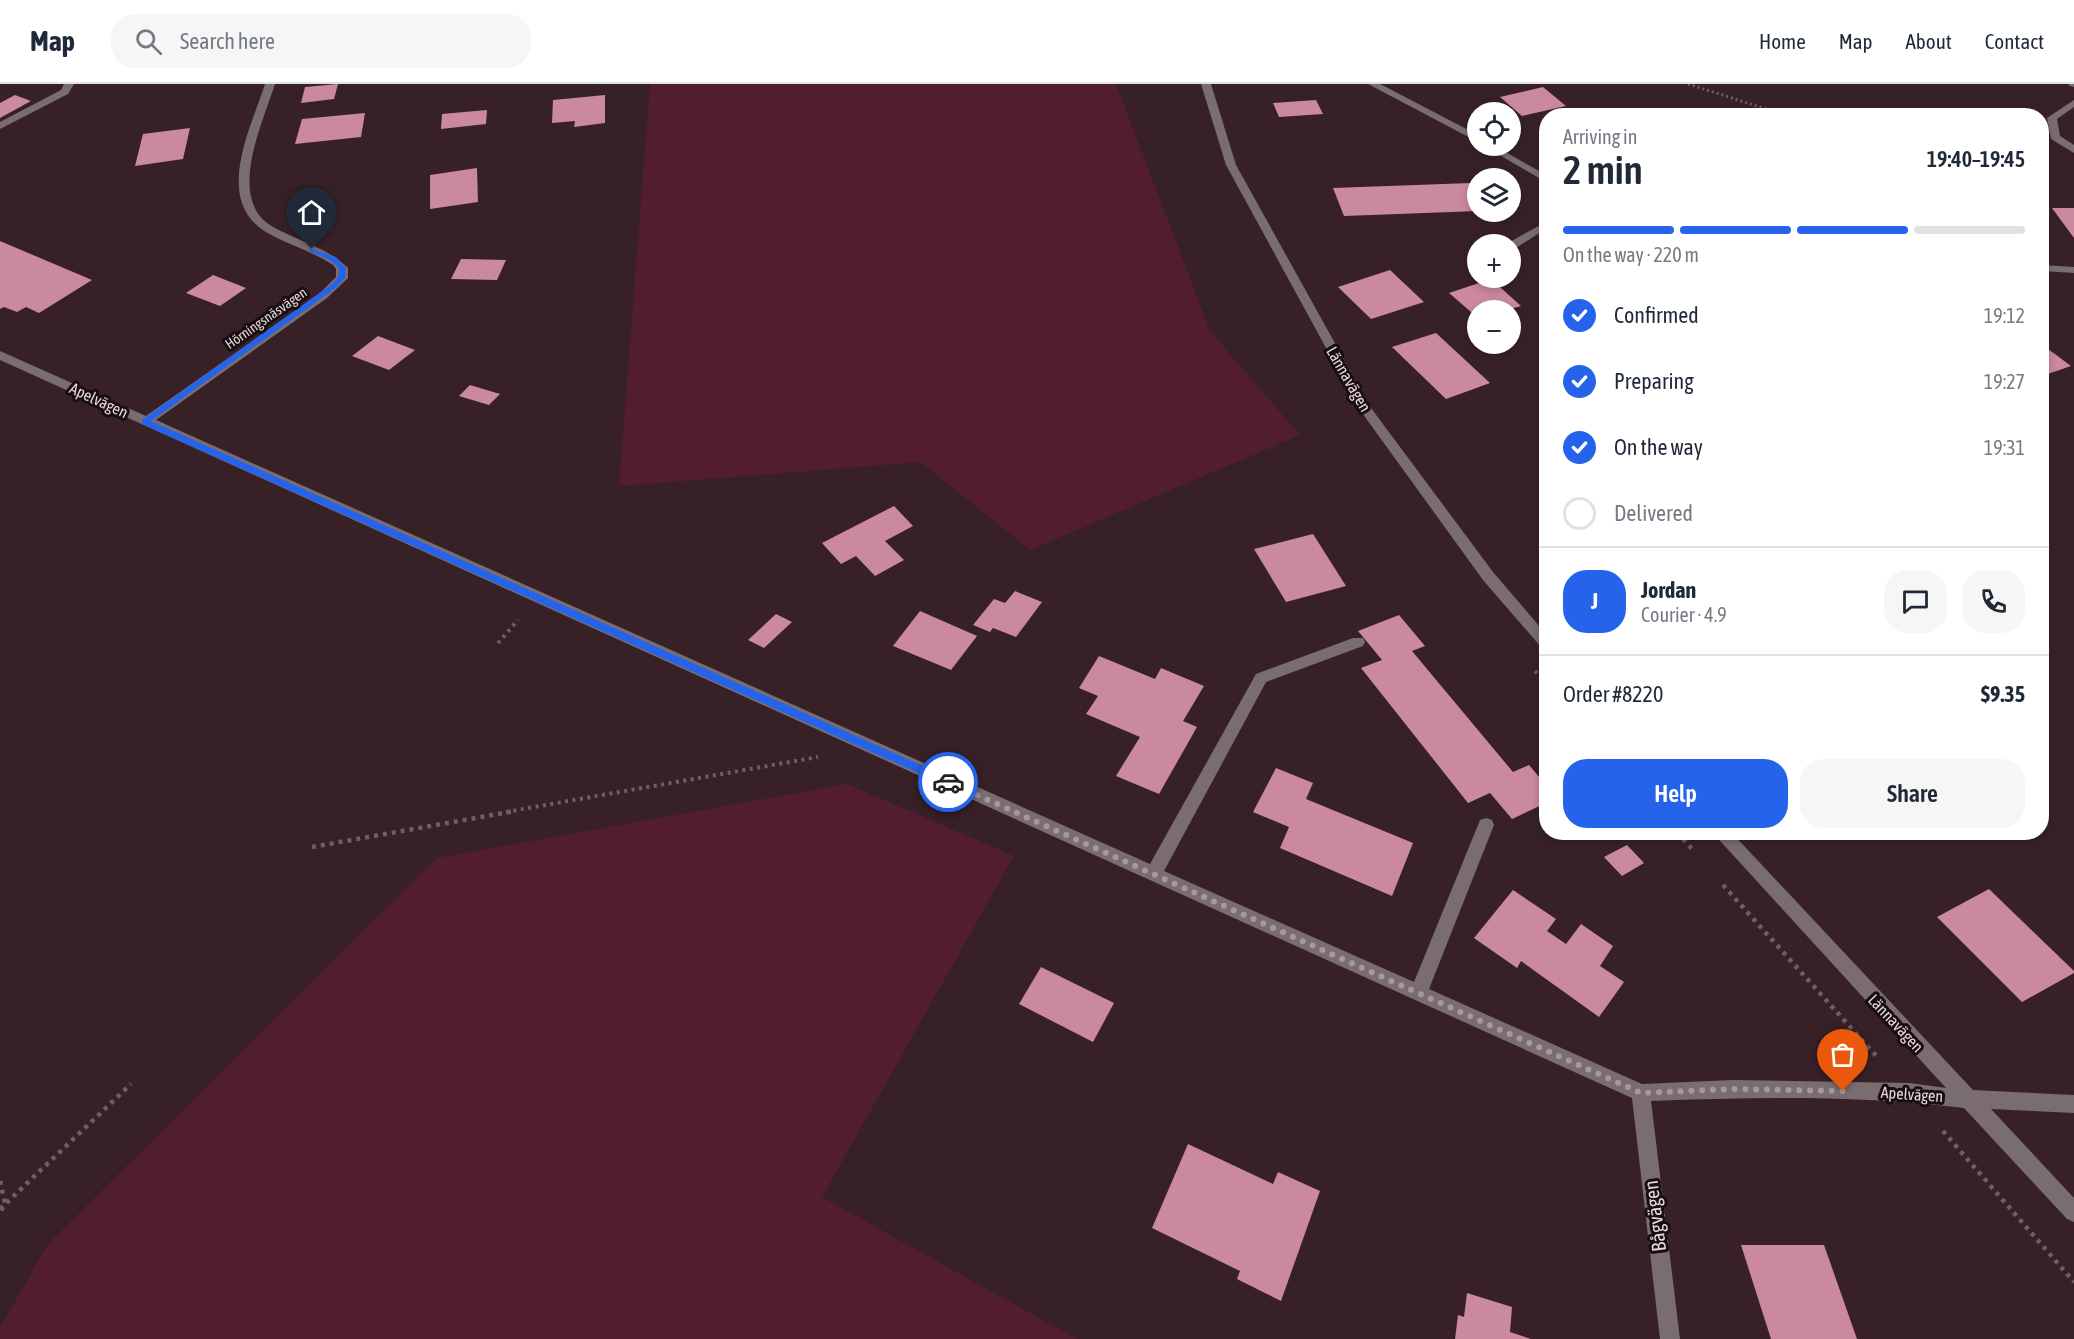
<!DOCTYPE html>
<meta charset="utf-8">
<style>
:root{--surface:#fff;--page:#f6f6f7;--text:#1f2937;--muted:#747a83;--line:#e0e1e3;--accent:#2563eb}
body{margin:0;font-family:"Asap Condensed",sans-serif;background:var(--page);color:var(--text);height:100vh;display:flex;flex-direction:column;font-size:22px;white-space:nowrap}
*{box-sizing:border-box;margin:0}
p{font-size:20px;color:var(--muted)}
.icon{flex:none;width:33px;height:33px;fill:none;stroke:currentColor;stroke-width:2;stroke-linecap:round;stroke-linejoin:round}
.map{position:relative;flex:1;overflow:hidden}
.drawer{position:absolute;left:1539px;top:24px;width:510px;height:732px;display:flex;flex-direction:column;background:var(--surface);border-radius:24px;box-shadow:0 3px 9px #0003}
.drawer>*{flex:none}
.fabs{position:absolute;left:1467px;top:18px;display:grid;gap:12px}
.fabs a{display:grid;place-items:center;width:54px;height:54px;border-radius:50%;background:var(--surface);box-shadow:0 3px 9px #0003;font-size:30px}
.pin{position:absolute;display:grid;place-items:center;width:51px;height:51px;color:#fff;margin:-62px -26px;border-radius:50% 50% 50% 0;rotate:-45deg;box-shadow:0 0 6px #0007}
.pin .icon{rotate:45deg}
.courier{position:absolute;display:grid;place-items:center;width:60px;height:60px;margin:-30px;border:4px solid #2563eb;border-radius:50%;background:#fff;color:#222;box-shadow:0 2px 8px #0007}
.headline em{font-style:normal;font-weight:600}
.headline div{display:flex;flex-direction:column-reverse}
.headline{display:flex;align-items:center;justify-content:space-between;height:102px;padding:0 24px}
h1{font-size:39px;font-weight:600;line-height:45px}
.bar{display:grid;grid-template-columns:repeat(4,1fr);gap:9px 6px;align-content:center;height:72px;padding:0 24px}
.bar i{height:8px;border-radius:4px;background:var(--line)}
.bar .current{background:var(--accent)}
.bar p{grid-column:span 4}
.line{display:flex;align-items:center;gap:15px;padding:0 24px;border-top:2px solid var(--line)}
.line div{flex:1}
.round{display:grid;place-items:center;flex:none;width:63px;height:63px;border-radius:24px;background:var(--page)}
ol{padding:0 24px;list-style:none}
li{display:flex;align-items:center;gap:18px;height:66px}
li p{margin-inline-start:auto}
li .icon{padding:6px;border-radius:50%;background:var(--accent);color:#fff;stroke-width:4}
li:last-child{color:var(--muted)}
li i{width:33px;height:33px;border:3px solid var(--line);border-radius:50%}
.primary-button{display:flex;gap:12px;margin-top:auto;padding:12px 24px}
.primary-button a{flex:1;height:69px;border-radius:24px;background:var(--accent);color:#fff;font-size:24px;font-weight:600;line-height:69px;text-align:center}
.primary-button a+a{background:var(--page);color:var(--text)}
header{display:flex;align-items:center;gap:36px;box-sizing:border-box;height:84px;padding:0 30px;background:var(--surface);border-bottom:2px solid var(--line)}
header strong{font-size:28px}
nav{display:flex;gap:33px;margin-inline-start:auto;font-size:21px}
.search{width:420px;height:54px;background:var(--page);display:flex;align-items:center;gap:15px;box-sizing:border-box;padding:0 21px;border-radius:24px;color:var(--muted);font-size:22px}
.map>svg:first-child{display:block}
.green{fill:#531d30}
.building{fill:#cb899d}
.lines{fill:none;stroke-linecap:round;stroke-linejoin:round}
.path-far2{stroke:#715d62;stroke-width:3;stroke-dasharray:2 3;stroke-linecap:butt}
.path-far1{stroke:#715d62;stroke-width:4;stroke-dasharray:3 4.5;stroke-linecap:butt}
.path{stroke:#715d62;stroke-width:4.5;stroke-dasharray:4 5;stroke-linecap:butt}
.minor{fill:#796d70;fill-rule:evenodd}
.route{fill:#2563eb}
.done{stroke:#a9979b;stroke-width:6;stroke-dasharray:0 10.8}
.labels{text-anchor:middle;stroke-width:6;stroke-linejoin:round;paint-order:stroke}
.far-street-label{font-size:14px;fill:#e6d7da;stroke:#180e11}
.street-label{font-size:16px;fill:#e6d7da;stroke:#180e11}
.near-street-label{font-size:20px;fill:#e6d7da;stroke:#180e11}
</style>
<header>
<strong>Map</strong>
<div class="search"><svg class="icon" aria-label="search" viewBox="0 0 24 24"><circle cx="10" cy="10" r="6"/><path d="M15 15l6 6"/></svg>Search here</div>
<nav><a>Home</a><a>Map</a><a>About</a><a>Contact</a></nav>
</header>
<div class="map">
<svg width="2074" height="1255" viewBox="0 0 2074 1255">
<rect width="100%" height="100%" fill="#372127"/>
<g class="green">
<path d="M650,0H1116L1210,247L1300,351L1030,466L921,378L619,402Z"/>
<path d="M847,700L1014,772L822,1113L1077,1255H0V1244L48,1160L437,774Z"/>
</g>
<g class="building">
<path d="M338,0L334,15L301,19L305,3Z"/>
<path d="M1543,3L1566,22L1522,32L1500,13Z"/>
<path d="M15,11L31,17L0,34V19Z"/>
<path d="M605,11V39L574,43L575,37L552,39L553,16Z"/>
<path d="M1316,16L1323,30L1279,33L1273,19Z"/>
<path d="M487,26L486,40L441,45L442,30Z"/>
<path d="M365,29L361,53L295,60L302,35Z"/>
<path d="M190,44L183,75L135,82L143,50Z"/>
<path d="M477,84L478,118L430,125V91Z"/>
<path d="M1471,99L1478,112V127L1344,132L1333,104Z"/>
<path d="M2052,124H2074V154Z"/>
<path d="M0,157L92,196L39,229L26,223L17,228L4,223L0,225Z"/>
<path d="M461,175L506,176L497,196L451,195Z"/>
<path d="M1390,186L1424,218L1371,235L1338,203Z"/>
<path d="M213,191L246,204L220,222L186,209Z"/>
<path d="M1491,195L1521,222L1507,226H1478V234L1449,209Z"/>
<path d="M1436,249L1490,299L1446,315L1392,263Z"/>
<path d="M378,252L415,266L389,286L352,272Z"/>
<path d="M2044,262L2071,282L2042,292V263Z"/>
<path d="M470,301L500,310L489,321L459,312Z"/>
<path d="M894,422L913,442L885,457L904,476L875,492L856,472L841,480L822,459Z"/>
<path d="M1313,450L1346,502L1286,518L1254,465Z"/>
<path d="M1015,507L1042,518L1016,553L993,544L990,548L973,541L994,515L1005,519Z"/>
<path d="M920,527L977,552L951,586L893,562Z"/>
<path d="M776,530L792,538L764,564L748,556Z"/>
<path d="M1399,531L1425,562L1412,567L1513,688L1529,681L1546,701V719L1512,735L1490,709L1468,719L1361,584L1382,576L1358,547Z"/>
<path d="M1099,572L1155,595L1161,584L1204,602L1183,637L1197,643L1159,710L1116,692L1140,653L1086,630L1098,612L1079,604Z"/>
<path d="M1276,684L1313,699L1306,715L1413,759L1392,812L1280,764L1289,743L1253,728Z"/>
<path d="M1627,761L1644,779L1622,792L1604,773Z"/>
<path d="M1989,805L2074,887V889L2022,918L1937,833Z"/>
<path d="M1513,806L1556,835L1547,847L1566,860L1581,840L1613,862L1600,882L1624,898L1599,933L1521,877L1517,884L1474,854Z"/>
<path d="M1041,883L1114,919L1093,958L1019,920Z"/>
<path d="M1188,1060L1273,1100L1278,1088L1320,1107L1281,1217L1237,1195L1240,1187L1152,1144Z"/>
<path d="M1741,1161H1824L1857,1255H1771Z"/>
<path d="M1467,1209L1512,1223L1510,1248L1531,1255H1455L1458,1231L1464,1233Z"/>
</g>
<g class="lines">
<path class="path-far2" d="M1688,0L1788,32"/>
<g class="path-far1">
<path d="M498,559L518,536"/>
<path d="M1535,587L1546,600"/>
<path d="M506,728L818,673"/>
</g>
<g class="path">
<path d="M1677,748L1693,766"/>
<path d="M312,763L515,727"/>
<path d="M1723,801L1878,974"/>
<path d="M1943,1047L2074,1198"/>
<path d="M0,1097L5,1119L0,1129"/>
<path d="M0,1125L131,1000"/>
</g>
<g class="minor">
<path d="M64,0H74L68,10L0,45V38L61,6Z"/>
<path d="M265,0H275C263,38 227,113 270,141C293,155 319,161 340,177L348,184V194L327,214L156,336L1150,780L1256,590L1353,554H1363L1365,558L1363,562L1266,598L1164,787L1414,898L1478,741L1480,736L1486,734L1492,736L1494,741L1429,905L1642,1000L1733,996L1909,999L1946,1004L1712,748H1731L1973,1006L2074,1011V1029L1991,1025L2074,1114V1138L2067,1135L1964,1024C1861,1011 1755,1013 1651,1017L1680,1255H1660L1632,1014L0,276V267L146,332L319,210L336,193V185L333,181C312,167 288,161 266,148C213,116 251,44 265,0Z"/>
<path d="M1201,0H1211L1236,81L1371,324L1493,488L1546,550V564L1541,563L1483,496L1360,326L1226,81Z"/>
<path d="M1368,0H1380L1478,51V58Z"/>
<path d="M2068,0H2074V3L2070,2Z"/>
<path d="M2074,16V23L2057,35L2060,52L2074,61V69L2051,55L2047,34Z"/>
<path d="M1484,62H1495L1546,91V98Z"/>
<path d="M1546,138V145L1514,165L1510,166V160H1506Z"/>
<path d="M2042,181L2074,183V189L2042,187Z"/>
</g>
</g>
<path class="route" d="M309,164L336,173L346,184L345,194L337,203L151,337L952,695V701H945L142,340V336L332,200L338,193L339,184L330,176L309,167Z"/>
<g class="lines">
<path class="done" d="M948,698L1641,1009L1733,1005L1843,1007"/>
</g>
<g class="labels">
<g class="far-street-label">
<text transform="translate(266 234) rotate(-35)" y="5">Hörningsnäsvägen</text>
</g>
<g class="street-label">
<text transform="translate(1349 295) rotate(60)" y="6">Lännavägen</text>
<text transform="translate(99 316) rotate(25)" y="6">Apelvägen</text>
<text transform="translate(1896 939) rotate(47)" y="6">Lännavägen</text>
<text transform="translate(1912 1010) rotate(4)" y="6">Apelvägen</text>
</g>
<g class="near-street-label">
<text transform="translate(1655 1132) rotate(-97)" y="7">Bågvägen</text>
</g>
</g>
</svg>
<div class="fabs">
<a><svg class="icon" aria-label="locate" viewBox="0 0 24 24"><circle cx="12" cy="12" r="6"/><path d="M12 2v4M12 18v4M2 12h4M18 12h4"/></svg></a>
<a><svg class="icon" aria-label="layers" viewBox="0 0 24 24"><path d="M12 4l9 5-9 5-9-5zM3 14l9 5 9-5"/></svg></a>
<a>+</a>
<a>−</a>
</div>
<div class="pin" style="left:1843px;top:1007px;background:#ea580c"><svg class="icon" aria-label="bag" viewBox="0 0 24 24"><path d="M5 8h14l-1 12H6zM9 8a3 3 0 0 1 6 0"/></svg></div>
<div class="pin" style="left:312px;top:165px;background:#1f2937"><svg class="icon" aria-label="home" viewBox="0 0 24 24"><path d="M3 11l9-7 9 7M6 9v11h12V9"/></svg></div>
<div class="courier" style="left:948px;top:698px"><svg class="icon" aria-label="car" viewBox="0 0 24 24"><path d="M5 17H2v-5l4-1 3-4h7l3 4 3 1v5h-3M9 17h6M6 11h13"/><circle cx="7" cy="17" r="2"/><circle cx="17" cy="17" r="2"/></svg></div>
<section class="drawer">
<div class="headline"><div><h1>2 min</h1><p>Arriving in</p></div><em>19:40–19:45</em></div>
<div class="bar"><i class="current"></i><i class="current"></i><i class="current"></i><i></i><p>On the way · 220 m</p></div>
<ol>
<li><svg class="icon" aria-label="check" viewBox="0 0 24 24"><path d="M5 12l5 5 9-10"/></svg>Confirmed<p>19:12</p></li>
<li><svg class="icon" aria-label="check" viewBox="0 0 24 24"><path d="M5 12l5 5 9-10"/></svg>Preparing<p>19:27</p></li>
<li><svg class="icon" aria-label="check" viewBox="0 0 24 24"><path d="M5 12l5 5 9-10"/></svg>On the way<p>19:31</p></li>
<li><i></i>Delivered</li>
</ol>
<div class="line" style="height:108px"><b class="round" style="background:var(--accent);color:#fff">J</b><div><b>Jordan</b><p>Courier · 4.9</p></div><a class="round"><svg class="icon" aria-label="chat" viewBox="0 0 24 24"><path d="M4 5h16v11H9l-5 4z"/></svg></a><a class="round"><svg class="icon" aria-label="phone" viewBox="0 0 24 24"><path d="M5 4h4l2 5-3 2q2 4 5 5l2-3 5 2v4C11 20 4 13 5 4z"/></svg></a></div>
<div class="line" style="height:78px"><div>Order #8220</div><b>$9.35</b></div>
<div class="primary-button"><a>Help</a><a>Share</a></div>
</section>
</div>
